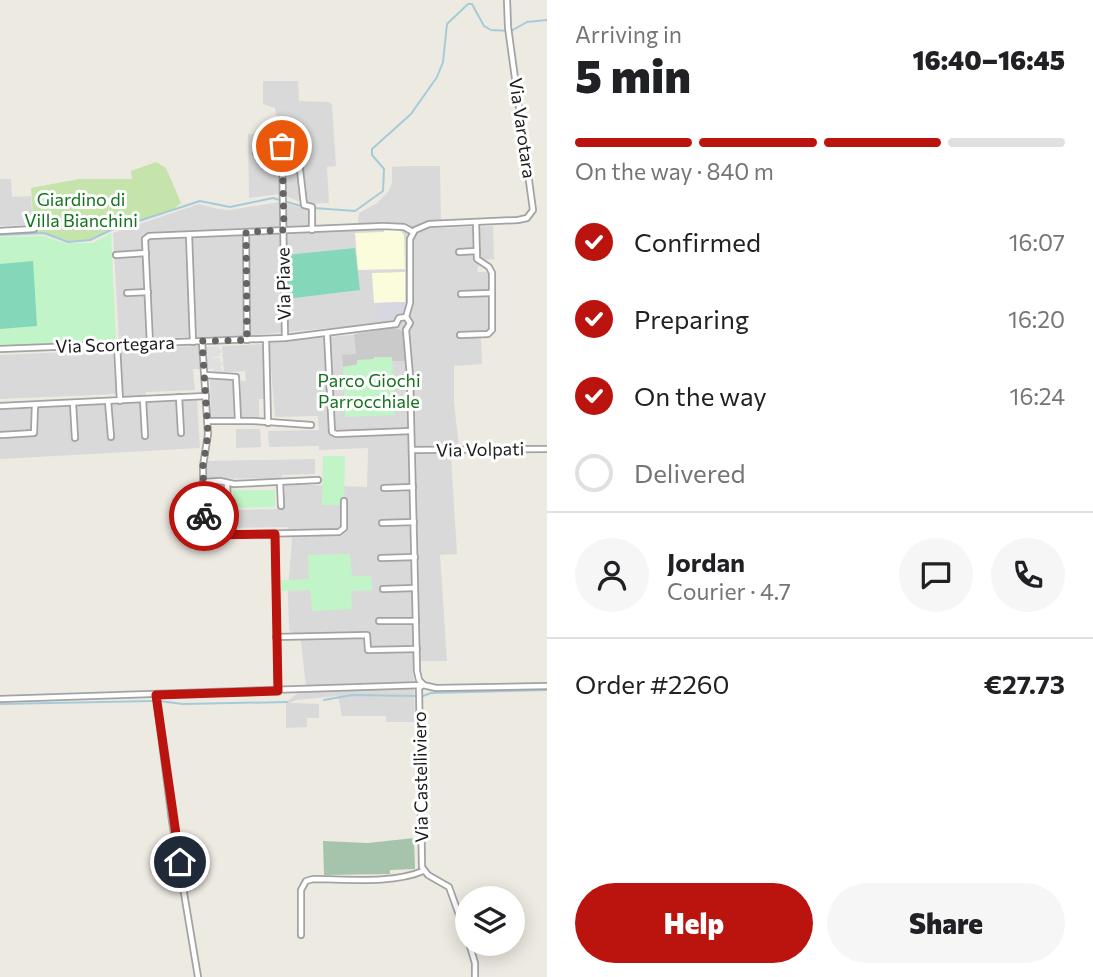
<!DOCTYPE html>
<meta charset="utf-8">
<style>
:root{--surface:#fff;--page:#f6f6f6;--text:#202124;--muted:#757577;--line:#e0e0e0;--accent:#bb130e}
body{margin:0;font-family:Commissioner,sans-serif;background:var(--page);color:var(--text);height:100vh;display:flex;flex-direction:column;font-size:26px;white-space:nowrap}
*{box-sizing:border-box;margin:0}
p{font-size:23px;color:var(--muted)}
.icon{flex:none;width:38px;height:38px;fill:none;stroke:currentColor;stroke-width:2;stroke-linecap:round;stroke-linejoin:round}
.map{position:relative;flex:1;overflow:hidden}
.panel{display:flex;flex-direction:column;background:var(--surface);width:546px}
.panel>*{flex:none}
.fabs{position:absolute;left:455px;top:886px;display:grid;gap:14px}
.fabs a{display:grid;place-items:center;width:70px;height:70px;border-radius:50%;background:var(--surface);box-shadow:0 4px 18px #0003;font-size:35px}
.pin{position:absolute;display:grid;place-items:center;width:60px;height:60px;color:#fff;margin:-30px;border:4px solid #fff;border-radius:50%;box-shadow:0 2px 7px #0007}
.courier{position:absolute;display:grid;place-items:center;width:70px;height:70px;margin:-35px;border:5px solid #bb130e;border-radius:50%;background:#fff;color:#222;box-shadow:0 2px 9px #0007}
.summary em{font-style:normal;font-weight:800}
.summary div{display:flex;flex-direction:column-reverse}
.summary{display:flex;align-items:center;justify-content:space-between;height:119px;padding:0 28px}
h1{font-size:46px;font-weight:800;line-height:52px}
.bar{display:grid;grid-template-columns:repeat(4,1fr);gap:10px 7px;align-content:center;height:84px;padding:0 28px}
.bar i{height:9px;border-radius:5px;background:var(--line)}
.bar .on{background:var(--accent)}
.bar p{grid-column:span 4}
.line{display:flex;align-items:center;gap:18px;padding:0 28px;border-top:2px solid var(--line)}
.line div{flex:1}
.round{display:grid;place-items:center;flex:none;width:74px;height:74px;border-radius:37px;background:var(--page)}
ol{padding:0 28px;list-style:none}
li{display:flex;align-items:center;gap:21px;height:77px}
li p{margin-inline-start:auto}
li .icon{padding:7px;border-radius:50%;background:var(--accent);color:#fff;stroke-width:4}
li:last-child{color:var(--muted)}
li i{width:38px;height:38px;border:4px solid var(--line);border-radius:50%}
.action{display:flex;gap:14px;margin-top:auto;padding:14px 28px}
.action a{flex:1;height:80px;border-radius:42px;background:var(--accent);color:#fff;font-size:28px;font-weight:800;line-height:80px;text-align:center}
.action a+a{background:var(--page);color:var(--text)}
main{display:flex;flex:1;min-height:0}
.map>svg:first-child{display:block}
.residential{fill:#dad9d9}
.education{fill:#fbfcdc}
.religious{fill:#cacaca}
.grass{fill:#c5e4ab}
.cemetery{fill:#a5c4ab}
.park{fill:#c1f5c7}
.pitch{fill:#85d7ba}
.parking{fill:#e0e0e0}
.plaza{fill:#d7d7e2}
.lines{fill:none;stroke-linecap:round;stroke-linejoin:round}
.stream{stroke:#a5cbd8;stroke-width:2}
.minor-casing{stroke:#a3a3a3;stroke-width:8}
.minor{stroke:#fff;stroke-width:4.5}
.done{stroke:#656461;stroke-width:7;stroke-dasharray:0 12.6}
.route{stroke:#bb130e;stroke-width:9}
.labels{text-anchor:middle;stroke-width:6;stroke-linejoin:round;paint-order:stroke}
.street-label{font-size:18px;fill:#1c1c1c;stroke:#fff}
.park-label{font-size:18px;fill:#13721e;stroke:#fff}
</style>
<main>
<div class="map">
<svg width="547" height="977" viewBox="0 0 547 977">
<rect width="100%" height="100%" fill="#edeae2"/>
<g class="residential">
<path d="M263,81H298L299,101L328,102L332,104L336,166L327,167L329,203L306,204L280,194L249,198L248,134H274L280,154L286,153V142L280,141L275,108L263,104Z"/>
<path d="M410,166H440L441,228L493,226L494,259L480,260L477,272H489V330L468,334L481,339L482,364L454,366V402L459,448L451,456L457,554L440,555L447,661H413L415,722H386V716H342L338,696L296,700L290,703L319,704V718H307V727L286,728V702L306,687L301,641L289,630L288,592L292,539L287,527L208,528L207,488L209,485L224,486L225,510L283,509L285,484L367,487L368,448L319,450V446L269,447L268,431L319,430L318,416L275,417L269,345V342L376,333L375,324L243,336L153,338L148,241L150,239L357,230L359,213L377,203L388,192L392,183V167Z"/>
<path d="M0,179H11L12,197L31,196L33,225L0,226Z"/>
<path d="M280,202L310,210V226L143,234L147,338L119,340L113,233L199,204L218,209L230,210Z"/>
<path d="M264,344L266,399H259V417L243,418L241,416V381H246L245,371L224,372L222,346Z"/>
<path d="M199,346L200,369H193L195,390L146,392L145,396L123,397L120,349Z"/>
<path d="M113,350L116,394L0,399V355Z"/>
<path d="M210,378L234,379V417H211Z"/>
<path d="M197,400L200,448L0,459V410Z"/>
<path d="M236,429H260L261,447L236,448Z"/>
<path d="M315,459V474L282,475L281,478L211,479L207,475V461Z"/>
</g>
<g class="education">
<path d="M384,230H400L404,235L405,269L358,270L355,233L384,232Z"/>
<path d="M405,272V302L374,303L372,273Z"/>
</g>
<path class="religious" d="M393,328L400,330L405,336L406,361H392V357L343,367L342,355L356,354L354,334Z"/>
<path class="grass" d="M156,162L166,168L181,203L172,210L111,230L90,240L68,242L44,233H34L31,188L79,179H132L131,171Z"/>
<path class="cemetery" d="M414,838L415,869L390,870V874L324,875L323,841L368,843Z"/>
<g class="park">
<path d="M111,233L116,341L0,346V237L43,236L65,243H93Z"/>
<path d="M374,357H392L395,415L345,417L343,367L357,365V360L374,359Z"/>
<path d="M323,456H345L344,505H322Z"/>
<path d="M233,490H275V507L233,508Z"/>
<path d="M350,554L352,576H371L372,590L351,591L352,609L312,611L310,590L281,591V580L309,579L308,555Z"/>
</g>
<g class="pitch">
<path d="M355,248L360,290L286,299V255Z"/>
<path d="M33,261L37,326L0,329V264Z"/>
</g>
<path class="parking" d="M218,346L223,353H220V356L210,358H220V362H223L224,365L220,366L224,372H214V369H207L206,347Z"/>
<path class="plaza" d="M405,302V309L401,316L393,321L376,323L375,303Z"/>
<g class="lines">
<g class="stream">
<path d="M314,208L355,211L383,191L384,169L372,155V149L411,114L437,77L443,62L447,24L468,4H472L484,26L491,30L511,31L527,22L547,20"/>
<path d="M0,235L44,233L68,242L90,240L111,230L200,201L230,207L273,198L301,206"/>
<path d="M423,696L431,693L547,690"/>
<path d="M324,700L352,695L416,696"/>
<path d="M159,701L183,704L287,702"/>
<path d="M0,704L154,701"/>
</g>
<g class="minor-casing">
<g id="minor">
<path d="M282,146L285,338"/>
<path d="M256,153L298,152L304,205L312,207V230"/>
<path d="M0,231L34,229"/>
<path d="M246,232L247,340"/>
<path d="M189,235L193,342"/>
<path d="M459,252L477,251"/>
<path d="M116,255L146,253"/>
<path d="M127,293L148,292"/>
<path d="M461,294L491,293"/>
<path d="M406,317L410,303V239L415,230L429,224L518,220L527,218L533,210L508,27L507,0"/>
<path d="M396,324L399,318L406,317L410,323L406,330"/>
<path d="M406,330L410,376L417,671L419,680L423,684"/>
<path d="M327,333L332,432L336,434L411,431"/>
<path d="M460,335L488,334L492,330V273L489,267L477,259L476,222"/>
<path d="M266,339L268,423"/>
<path d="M202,341L208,434L203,466L204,532L218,535L339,532L344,528V501"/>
<path d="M150,344L145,239L149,236L383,226L404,227L413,232"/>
<path d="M117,345L120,401"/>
<path d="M0,349L285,338L396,324"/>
<path d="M205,375L236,377L238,420"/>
<path d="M179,397L181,433"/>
<path d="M143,399L145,436"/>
<path d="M108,401L111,437"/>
<path d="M73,403L75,438"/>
<path d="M0,406L206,396"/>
<path d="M208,421H253L311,425"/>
<path d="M1,435L34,433L35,405"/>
<path d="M412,450L547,449"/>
<path d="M203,482L220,481L234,484L318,480"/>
<path d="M280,482L281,506"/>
<path d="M227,483L228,507"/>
<path d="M384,488L413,487"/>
<path d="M382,523L414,522"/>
<path d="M275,534L278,691"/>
<path d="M381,558L415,557"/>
<path d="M383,589L415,588"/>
<path d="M379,621H416"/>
<path d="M276,637L367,635L368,650L417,649"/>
<path d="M423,685L419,688L422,867L428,875L449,887L467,937"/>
<path d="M156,695L172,821L198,977"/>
<path d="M0,699L423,685L436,688L547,686"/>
<path d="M301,935V890L306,881L313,879C346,879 393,884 423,871"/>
<path d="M469,943L475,963V977"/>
</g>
</g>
<use href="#minor" class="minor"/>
</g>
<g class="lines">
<path class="done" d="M204,516L203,466L208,434L202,341L247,340L246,232L284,230L282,146"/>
<path class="route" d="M180,862L156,695L278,691L275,534L209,535L204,533V516"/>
</g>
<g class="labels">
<g class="street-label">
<text transform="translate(522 128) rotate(82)" y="6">Via Varotara</text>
<text transform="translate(284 284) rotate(-91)" y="6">Via Piave</text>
<text transform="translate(115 345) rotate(-2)" y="6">Via Scortegara</text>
<text transform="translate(480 450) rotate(-1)" y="6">Via Volpati</text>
<text transform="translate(421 777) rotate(-91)" y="6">Via Castelliviero</text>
</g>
<g class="park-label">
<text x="81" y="206">Giardino di<tspan x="81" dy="21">Villa Bianchini</tspan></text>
<text x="369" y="387">Parco Giochi<tspan x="369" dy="21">Parrocchiale</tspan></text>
</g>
</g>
</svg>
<div class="fabs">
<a><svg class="icon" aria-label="layers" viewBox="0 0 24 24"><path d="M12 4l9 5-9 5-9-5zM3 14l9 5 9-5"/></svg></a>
</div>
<div class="pin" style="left:282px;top:146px;background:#ea580c"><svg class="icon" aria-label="bag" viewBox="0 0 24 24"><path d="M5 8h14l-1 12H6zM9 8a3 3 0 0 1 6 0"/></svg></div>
<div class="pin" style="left:180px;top:862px;background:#1f2937"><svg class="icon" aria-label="home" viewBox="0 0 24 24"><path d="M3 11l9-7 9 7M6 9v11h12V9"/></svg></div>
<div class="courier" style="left:204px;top:516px"><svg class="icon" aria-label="bike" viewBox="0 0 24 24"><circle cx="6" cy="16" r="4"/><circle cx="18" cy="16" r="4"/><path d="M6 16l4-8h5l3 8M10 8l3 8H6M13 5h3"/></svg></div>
</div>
<section class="panel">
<div class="summary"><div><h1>5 min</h1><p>Arriving in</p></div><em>16:40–16:45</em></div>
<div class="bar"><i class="on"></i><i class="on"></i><i class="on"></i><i></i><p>On the way · 840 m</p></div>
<ol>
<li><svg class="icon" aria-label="check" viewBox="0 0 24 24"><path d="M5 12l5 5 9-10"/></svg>Confirmed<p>16:07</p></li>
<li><svg class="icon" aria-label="check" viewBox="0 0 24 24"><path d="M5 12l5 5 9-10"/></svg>Preparing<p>16:20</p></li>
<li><svg class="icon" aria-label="check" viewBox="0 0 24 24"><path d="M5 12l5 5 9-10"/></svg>On the way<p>16:24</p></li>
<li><i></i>Delivered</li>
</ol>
<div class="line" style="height:126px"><a class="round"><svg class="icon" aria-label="person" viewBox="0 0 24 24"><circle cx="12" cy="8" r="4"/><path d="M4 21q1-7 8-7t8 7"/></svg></a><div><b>Jordan</b><p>Courier · 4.7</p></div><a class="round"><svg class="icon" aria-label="chat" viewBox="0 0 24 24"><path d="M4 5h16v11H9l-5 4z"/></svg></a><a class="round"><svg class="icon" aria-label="phone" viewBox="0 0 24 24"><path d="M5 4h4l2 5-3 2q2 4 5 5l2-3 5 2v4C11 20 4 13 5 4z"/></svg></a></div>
<div class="line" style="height:91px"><div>Order #2260</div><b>€27.73</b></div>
<div class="action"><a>Help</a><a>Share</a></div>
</section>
</main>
